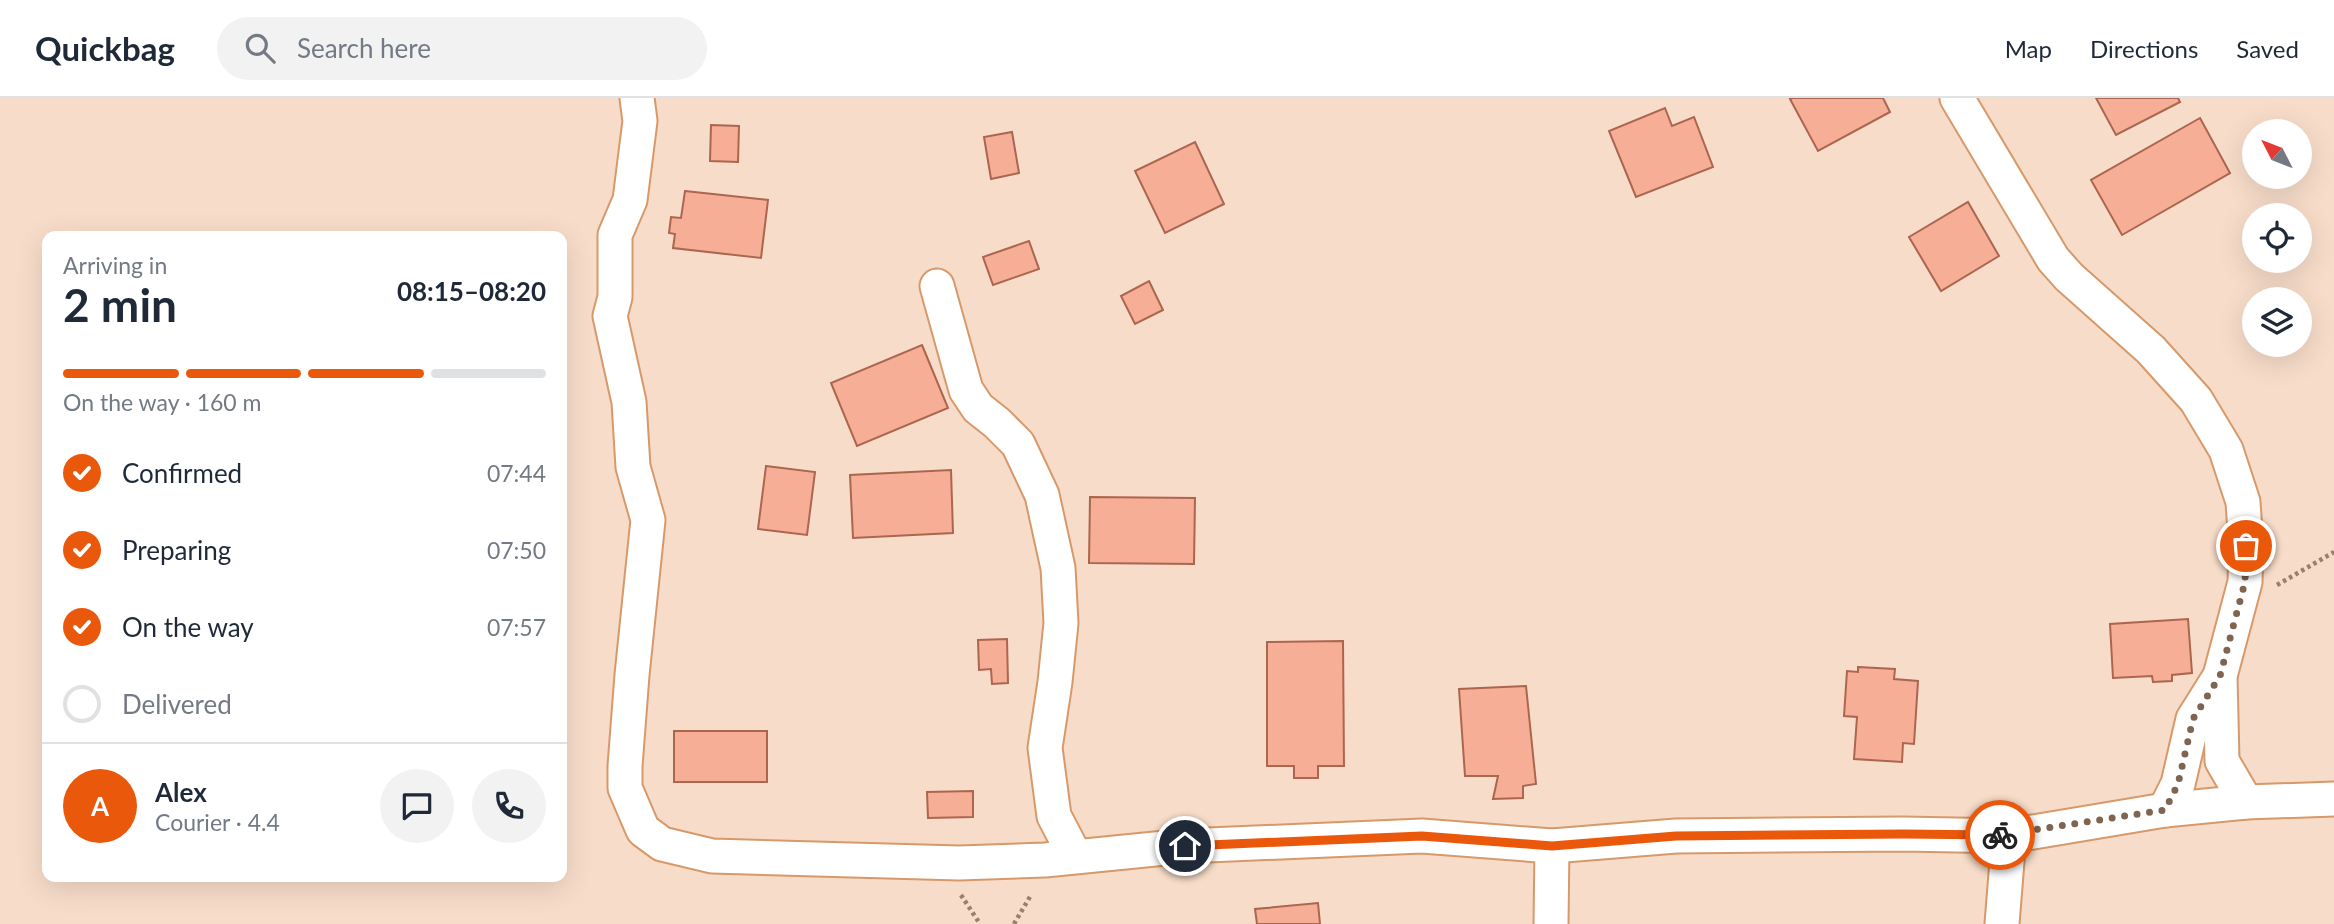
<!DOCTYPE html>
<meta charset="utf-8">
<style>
:root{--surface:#fff;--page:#f2f2f3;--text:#1f2937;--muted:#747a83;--line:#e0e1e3;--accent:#ea580c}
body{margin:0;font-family:Lato,sans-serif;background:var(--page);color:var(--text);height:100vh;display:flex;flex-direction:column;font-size:26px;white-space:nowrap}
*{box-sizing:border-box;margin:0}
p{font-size:23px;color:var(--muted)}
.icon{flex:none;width:38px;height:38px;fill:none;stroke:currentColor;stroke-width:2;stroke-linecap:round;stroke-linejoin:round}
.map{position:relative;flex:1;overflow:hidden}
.drawer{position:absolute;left:42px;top:133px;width:525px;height:651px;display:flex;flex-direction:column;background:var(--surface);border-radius:14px;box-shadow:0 7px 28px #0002}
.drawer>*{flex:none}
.needle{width:46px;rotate:312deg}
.tools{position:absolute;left:2242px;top:21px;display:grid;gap:14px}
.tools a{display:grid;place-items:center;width:70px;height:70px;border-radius:50%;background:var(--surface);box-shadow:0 7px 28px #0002;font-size:35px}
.pin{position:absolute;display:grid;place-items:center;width:60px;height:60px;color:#fff;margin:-30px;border:4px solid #fff;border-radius:50%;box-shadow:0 2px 7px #0007}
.courier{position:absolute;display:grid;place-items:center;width:70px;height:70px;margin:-35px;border:5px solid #ea580c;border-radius:50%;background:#fff;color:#222;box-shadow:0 2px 9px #0007}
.summary em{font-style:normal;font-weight:700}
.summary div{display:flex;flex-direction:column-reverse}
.summary{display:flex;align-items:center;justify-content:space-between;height:119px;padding:0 21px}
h1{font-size:46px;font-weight:700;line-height:52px}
.bar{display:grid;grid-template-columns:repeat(4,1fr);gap:10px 7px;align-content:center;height:84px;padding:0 21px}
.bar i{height:9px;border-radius:5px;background:var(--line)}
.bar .selected{background:var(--accent)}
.bar p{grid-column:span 4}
.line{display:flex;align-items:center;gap:18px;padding:0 21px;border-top:2px solid var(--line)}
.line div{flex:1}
.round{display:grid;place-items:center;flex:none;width:74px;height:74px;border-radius:37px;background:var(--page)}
ol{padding:0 21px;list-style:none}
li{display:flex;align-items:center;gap:21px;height:77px}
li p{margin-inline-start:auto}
li .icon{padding:7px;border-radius:50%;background:var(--accent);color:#fff;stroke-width:4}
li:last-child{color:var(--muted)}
li i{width:38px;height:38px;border:4px solid var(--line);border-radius:50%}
header{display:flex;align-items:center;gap:42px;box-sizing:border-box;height:98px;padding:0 35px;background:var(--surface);border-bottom:2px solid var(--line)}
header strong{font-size:33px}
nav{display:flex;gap:38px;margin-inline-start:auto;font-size:24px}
.search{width:490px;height:63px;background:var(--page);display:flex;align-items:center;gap:18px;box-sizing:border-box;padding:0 24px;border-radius:38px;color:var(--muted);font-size:26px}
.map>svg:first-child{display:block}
.building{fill:#f6ae97;stroke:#ac654f;stroke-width:2}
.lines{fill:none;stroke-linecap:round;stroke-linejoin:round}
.street-casing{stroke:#d79969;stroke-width:37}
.path{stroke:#9a806c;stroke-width:4.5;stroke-dasharray:3.5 3.5;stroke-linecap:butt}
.street{stroke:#fff;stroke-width:33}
.done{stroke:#7f6551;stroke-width:7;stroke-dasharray:0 12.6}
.route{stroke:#ea580c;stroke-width:9}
</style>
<header>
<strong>Quickbag</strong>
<div class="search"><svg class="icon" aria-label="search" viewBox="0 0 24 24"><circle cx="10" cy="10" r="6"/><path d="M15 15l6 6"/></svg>Search here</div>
<nav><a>Map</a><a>Directions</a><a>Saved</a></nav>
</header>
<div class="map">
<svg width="2334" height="826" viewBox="0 0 2334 826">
<rect width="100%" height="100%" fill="#f7dcc9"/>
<g class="building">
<path d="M1793,0H1883L1890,14L1818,53L1790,1Z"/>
<path d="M2096,0H2178L2180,4L2116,37Z"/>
<path d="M1665,10L1672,28L1694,19L1713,69L1636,99L1609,33Z"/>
<path d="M2200,20L2230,75L2122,137L2091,82Z"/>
<path d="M711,27L739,28L738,64L710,63Z"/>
<path d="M1012,34L1019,75L991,81L984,39Z"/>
<path d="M1195,44L1224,106L1165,135L1135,73Z"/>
<path d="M685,93L768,102L761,160L673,150L675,136L669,135L671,119L681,120Z"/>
<path d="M1968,104L1999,158L1941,193L1909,139Z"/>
<path d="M1029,143L1039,171L993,187L983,159Z"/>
<path d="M1149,183L1163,212L1135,226L1121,198Z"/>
<path d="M922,247L948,310L857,348L831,285Z"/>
<path d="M766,368L815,374L807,437L758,431Z"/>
<path d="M951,372L953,435L853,440L850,377Z"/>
<path d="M1090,399L1195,400L1194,466L1089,465Z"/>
<path d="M2188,521L2192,575L2172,577V583L2153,584L2152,578L2113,580L2110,526Z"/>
<path d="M1007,541L1008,585L992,586L991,571L979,572L978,542Z"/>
<path d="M1343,543L1344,668H1318V680H1294V668H1267V544Z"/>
<path d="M1858,569L1895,571L1894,581L1918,583L1914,646L1903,645L1902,664L1854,661L1857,619L1844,618L1847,573L1858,574Z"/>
<path d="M1526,588L1536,686L1523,688V700L1493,701L1498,678H1465L1459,591Z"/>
<rect x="674" y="633" width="93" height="51"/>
<path d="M973,693V719L928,720L927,694Z"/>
<path d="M1318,805L1320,826H1257L1255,811Z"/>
</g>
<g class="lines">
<g class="street-casing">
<g id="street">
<path d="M637,0L640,23L630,102L615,137V199L610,218L629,304L633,369L648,422L632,577L625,668V690L643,732L662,746L712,758L959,765L1045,762L1185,748L1422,738L1552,748L1676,738L1903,736L2009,738L2165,712L2246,704L2334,701"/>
<path d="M1957,0L2053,161L2069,179L2151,252L2196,302L2226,352L2243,404L2246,448L2245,484L2220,578L2222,663L2246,704"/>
<path d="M937,188L966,292L978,310L997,325L1018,346L1042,397L1058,470L1061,525L1055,584L1045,650L1054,718L1075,758"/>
<path d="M2165,712L2178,686L2193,621L2220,578"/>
<path d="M1551,826L1552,748"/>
<path d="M2002,826L2009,738"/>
</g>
</g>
<g class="path">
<path d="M2277,487L2334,454"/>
<path d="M961,797L980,826"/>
<path d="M1014,826L1031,797"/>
</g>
<use href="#street" class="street"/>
</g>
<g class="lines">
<path class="done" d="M2000,737L2165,712L2178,686L2193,621L2220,578L2245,484L2246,448"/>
<path class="route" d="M1185,748L1422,738L1552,748L1676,738L1903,736L2000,737"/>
</g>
</svg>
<div class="tools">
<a><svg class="needle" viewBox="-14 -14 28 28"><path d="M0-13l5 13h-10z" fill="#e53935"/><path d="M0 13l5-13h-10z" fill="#747a83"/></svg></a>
<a><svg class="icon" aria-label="locate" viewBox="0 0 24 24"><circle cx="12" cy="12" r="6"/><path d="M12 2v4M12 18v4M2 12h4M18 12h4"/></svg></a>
<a><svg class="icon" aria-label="layers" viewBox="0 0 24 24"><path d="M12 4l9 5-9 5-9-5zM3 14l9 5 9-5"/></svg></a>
</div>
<div class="pin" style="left:2246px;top:448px;background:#ea580c"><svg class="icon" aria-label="bag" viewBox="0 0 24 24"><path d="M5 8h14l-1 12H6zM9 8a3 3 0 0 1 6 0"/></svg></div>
<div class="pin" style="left:1185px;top:748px;background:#1f2937"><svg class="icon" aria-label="home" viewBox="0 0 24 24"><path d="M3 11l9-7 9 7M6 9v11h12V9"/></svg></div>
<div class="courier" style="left:2000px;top:737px"><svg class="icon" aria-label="bike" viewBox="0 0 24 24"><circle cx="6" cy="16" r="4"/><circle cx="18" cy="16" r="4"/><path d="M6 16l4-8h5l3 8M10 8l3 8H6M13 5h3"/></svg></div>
<section class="drawer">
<div class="summary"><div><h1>2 min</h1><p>Arriving in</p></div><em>08:15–08:20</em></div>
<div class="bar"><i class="selected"></i><i class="selected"></i><i class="selected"></i><i></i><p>On the way · 160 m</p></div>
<ol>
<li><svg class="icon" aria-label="check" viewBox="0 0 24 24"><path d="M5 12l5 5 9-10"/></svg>Confirmed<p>07:44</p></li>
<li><svg class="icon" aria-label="check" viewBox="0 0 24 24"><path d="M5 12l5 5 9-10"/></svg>Preparing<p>07:50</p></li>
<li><svg class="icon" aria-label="check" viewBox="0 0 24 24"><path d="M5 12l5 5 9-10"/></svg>On the way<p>07:57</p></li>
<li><i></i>Delivered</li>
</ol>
<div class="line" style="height:126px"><b class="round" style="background:var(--accent);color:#fff">A</b><div><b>Alex</b><p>Courier · 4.4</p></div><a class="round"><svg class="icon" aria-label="chat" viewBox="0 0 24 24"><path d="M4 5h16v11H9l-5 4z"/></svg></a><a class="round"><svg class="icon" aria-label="phone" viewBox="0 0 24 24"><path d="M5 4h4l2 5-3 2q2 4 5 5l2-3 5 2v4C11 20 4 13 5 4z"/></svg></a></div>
</section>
</div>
